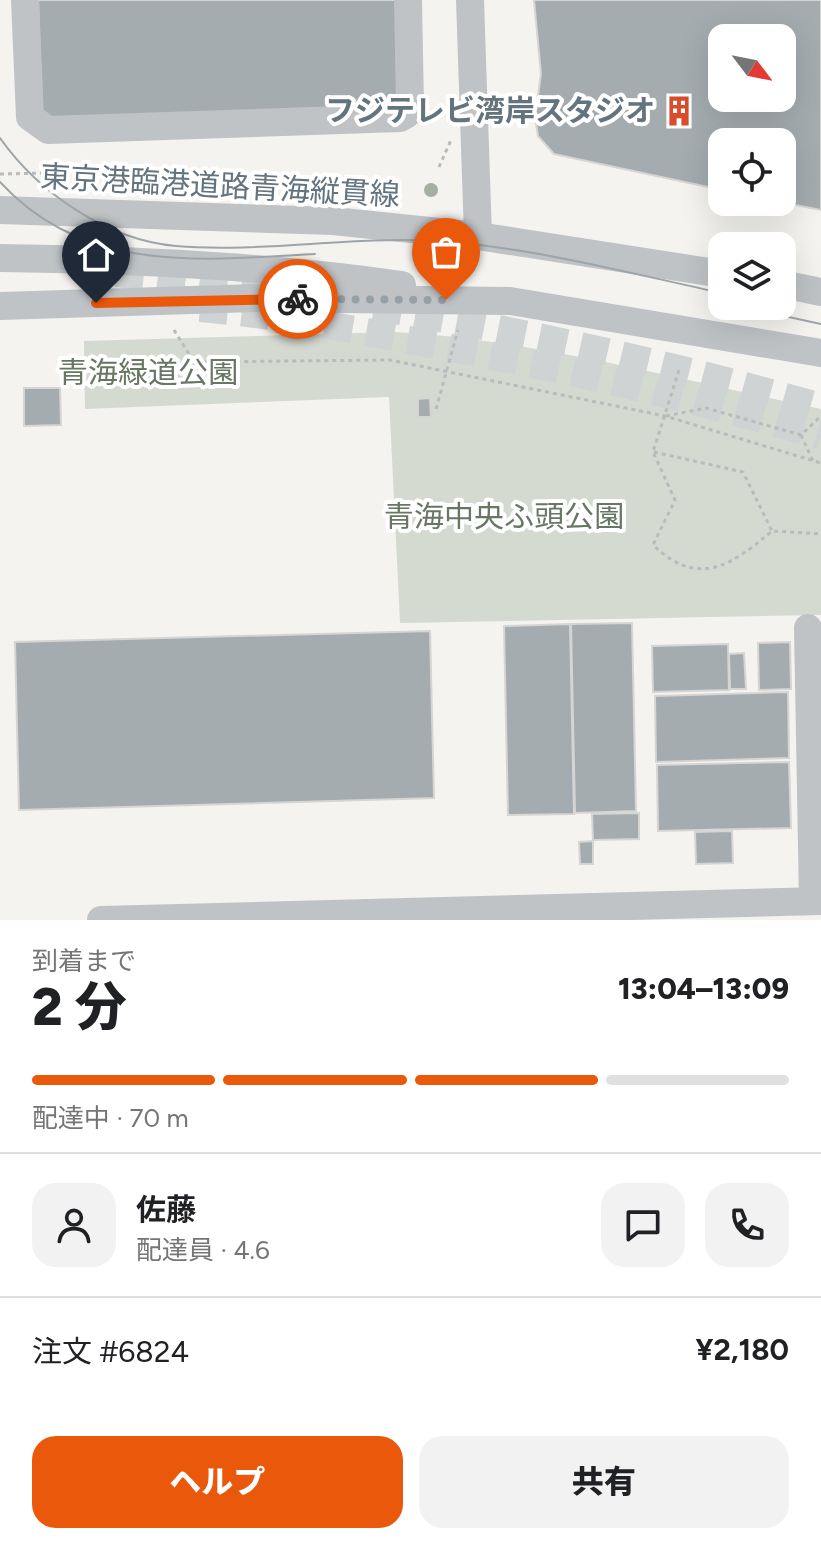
<!DOCTYPE html>
<html lang="ja">
<meta charset="utf-8">
<style>
:root{--surface:#fff;--page:#f2f2f2;--text:#202124;--muted:#757577;--line:#e0e0e0;--accent:#ea580c}
body{margin:0;font-family:Figtree,"Noto Sans JP",sans-serif;background:var(--page);color:var(--text);height:100vh;display:flex;flex-direction:column;font-size:30px;white-space:nowrap}
*{box-sizing:border-box;margin:0}
p{font-size:26px;color:var(--muted)}
.icon{flex:none;width:44px;height:44px;fill:none;stroke:currentColor;stroke-width:2;stroke-linecap:round;stroke-linejoin:round}
.map{position:relative;height:920px;overflow:hidden}
.sheet{display:flex;flex-direction:column;background:var(--surface);flex:1}
.sheet>*{flex:none}
.needle{width:52px;rotate:122deg}
.buttons{position:absolute;left:708px;top:24px;display:grid;gap:16px}
.buttons a{display:grid;place-items:center;width:88px;height:88px;border-radius:16px;background:var(--surface);box-shadow:0 8px 32px #0002;font-size:40px}
.pin{position:absolute;display:grid;place-items:center;width:68px;height:68px;color:#fff;margin:-82px -34px;border-radius:50% 50% 50% 0;rotate:-45deg;box-shadow:0 0 8px #0007}
.pin .icon{rotate:45deg}
.courier{position:absolute;display:grid;place-items:center;width:80px;height:80px;margin:-40px;border:6px solid #ea580c;border-radius:50%;background:#fff;color:#222;box-shadow:0 2px 10px #0007}
.summary em{font-style:normal;font-weight:800}
.summary div{display:flex;flex-direction:column-reverse}
.summary{display:flex;align-items:center;justify-content:space-between;height:136px;padding:0 32px}
h1{font-size:52px;font-weight:800;line-height:60px}
.bar{display:grid;grid-template-columns:repeat(4,1fr);gap:12px 8px;align-content:center;height:96px;padding:0 32px}
.bar i{height:10px;border-radius:6px;background:var(--line)}
.bar .selected{background:var(--accent)}
.bar p{grid-column:span 4}
.line{display:flex;align-items:center;gap:20px;padding:0 32px;border-top:2px solid var(--line)}
.line div{flex:1}
.round{display:grid;place-items:center;flex:none;width:84px;height:84px;border-radius:24px;background:var(--page)}
.action{display:flex;gap:16px;margin-top:auto;padding:16px 32px}
.action a{flex:1;height:92px;border-radius:24px;background:var(--accent);color:#fff;font-size:32px;font-weight:800;line-height:92px;text-align:center}
.action a+a{background:var(--page);color:var(--text)}
.map>svg:first-child{display:block}
.green{fill:#d5dad1}
.building{fill:#a4acb0;stroke:#d5d5d3;stroke-width:2;fill-rule:evenodd}
.lines{fill:none;stroke-linecap:round;stroke-linejoin:round}
.minor-tunnel{stroke:#d0d3d4;stroke-width:28;stroke-dasharray:28 14;stroke-linecap:butt}
.path{stroke:#b9bbbd;stroke-width:3;stroke-dasharray:4 4;stroke-linecap:butt}
.minor{stroke:#bfc3c6;stroke-width:28}
.tram{stroke:#9ea5a9;stroke-width:2}
.tree{fill:#a6afa2}
.done{stroke:#96a0a7;stroke-width:8;stroke-dasharray:0 14.4}
.route{stroke:#ea580c;stroke-width:10}
.labels{text-anchor:middle;stroke-width:8;stroke-linejoin:round;paint-order:stroke}
.poi-label{font-size:30px;font-weight:bold;fill:#64747f;stroke:#fff;text-anchor:end}
.street-label{font-size:30px;fill:#64747f;stroke:#fff}
.park-label{font-size:30px;fill:#677763;stroke:#fff}
</style>
<div class="map">
<svg width="821" height="920" viewBox="0 0 821 920">
<rect width="100%" height="100%" fill="#f4f3f0"/>
<path class="green" d="M395,332C538,340 680,380 821,409V615L400,623L389,397L85,409L84,341Z"/>
<g class="building">
<path d="M38,0H396L400,109L42,122Z"/>
<path d="M534,0H821V210L780,202L782,142H722V190L554,154L538,136L535,118L541,74ZM722,38H782V98H722Z"/>
<path d="M24,388H60L61,425L24,426Z"/>
<path d="M430,398L431,417H418V399Z"/>
<path d="M632,623L636,811L575,813L571,624Z"/>
<path d="M570,624L574,814L508,815L504,626Z"/>
<path d="M430,631L434,798L19,810L15,642Z"/>
<path d="M790,642L791,689L759,690L758,643Z"/>
<path d="M728,644L729,690L653,692L652,646Z"/>
<path d="M744,653L746,689H730L729,654Z"/>
<path d="M788,692L789,758L656,762L655,696Z"/>
<path d="M789,762L791,828L658,831L657,765Z"/>
<path d="M639,813V839L593,840L592,814Z"/>
<path d="M732,831L733,863L696,864L695,832Z"/>
<path d="M593,841V864H580L579,842Z"/>
</g>
<g class="lines">
<g class="minor-tunnel">
<path d="M116,273L266,291"/>
<path d="M374,307C525,331 674,365 821,407"/>
<path d="M200,308C280,315 361,331 441,346C570,370 695,399 821,436"/>
</g>
<g class="path">
<path d="M439,167L451,140"/>
<path d="M0,174L50,173"/>
<path d="M174,330L194,362L390,360L665,416L821,463"/>
<path d="M679,370L653,452L675,500L653,545C698,588 731,566 772,531L821,534"/>
<path d="M436,409L458,330"/>
<path d="M666,416L706,408L801,435L821,416"/>
<path d="M801,435L813,461"/>
<path d="M654,452L743,472L772,531"/>
</g>
<g class="minor">
<path d="M25,0L30,117L48,130L400,118L407,114L410,106L408,0"/>
<path d="M470,0L478,236"/>
<path d="M0,210L333,221L478,236L722,274"/>
<path d="M0,258C134,260 269,266 402,285"/>
<path d="M782,284L821,292"/>
<path d="M0,306L255,298L510,301L821,353"/>
<path d="M808,628L813,901"/>
<path d="M101,920L821,901"/>
</g>
<g class="tram">
<path d="M0,138C39,193 107,240 176,246C260,253 350,236 436,241C532,247 628,273 722,293"/>
<path d="M0,182C85,275 202,260 315,254"/>
<path d="M738,306L821,324"/>
</g>
</g>
<circle class="tree" cx="431" cy="190" r="7"/>
<g class="lines">
<path class="done" d="M298,299L446,300"/>
<path class="route" d="M96,303L298,299"/>
</g>
<defs>
<g id="building-bare" transform="scale(2.4)"><path d="M-4-6H4V6H1V3H-1V6H-4ZM-2.5-4.3h1.7v1.8h-1.7ZM.8-4.3h1.7v1.8H.8ZM-2.5-1h1.7V.8h-1.7ZM.8-1h1.7V.8H.8Z" fill="#d84d2b" stroke="#fff" stroke-width="2.5" paint-order="stroke"/></g>
</defs>
<g fill-rule="evenodd">
<use href="#building-bare" x="679" y="111"/>
</g>
<g class="labels">
<g class="poi-label">
<text x="655" y="121">フジテレビ湾岸スタジオ</text>
</g>
<g class="street-label">
<text transform="translate(220 186) rotate(3)" y="10">東京港臨港道路青海縦貫線</text>
</g>
<g class="park-label">
<text x="148" y="383">青海緑道公園</text>
<text x="504" y="527">青海中央ふ頭公園</text>
</g>
</g>
</svg>
<div class="buttons">
<a><svg class="needle" viewBox="-14 -14 28 28"><path d="M0-13l5 13h-10z" fill="#e53935"/><path d="M0 13l5-13h-10z" fill="#757577"/></svg></a>
<a><svg class="icon" aria-label="locate" viewBox="0 0 24 24"><circle cx="12" cy="12" r="6"/><path d="M12 2v4M12 18v4M2 12h4M18 12h4"/></svg></a>
<a><svg class="icon" aria-label="layers" viewBox="0 0 24 24"><path d="M12 4l9 5-9 5-9-5zM3 14l9 5 9-5"/></svg></a>
</div>
<div class="pin" style="left:446px;top:300px;background:#ea580c"><svg class="icon" aria-label="bag" viewBox="0 0 24 24"><path d="M5 8h14l-1 12H6zM9 8a3 3 0 0 1 6 0"/></svg></div>
<div class="pin" style="left:96px;top:303px;background:#1f2937"><svg class="icon" aria-label="home" viewBox="0 0 24 24"><path d="M3 11l9-7 9 7M6 9v11h12V9"/></svg></div>
<div class="courier" style="left:298px;top:299px"><svg class="icon" aria-label="bike" viewBox="0 0 24 24"><circle cx="6" cy="16" r="4"/><circle cx="18" cy="16" r="4"/><path d="M6 16l4-8h5l3 8M10 8l3 8H6M13 5h3"/></svg></div>
</div>
<section class="sheet">
<div class="summary"><div><h1>2 分</h1><p>到着まで</p></div><em>13:04–13:09</em></div>
<div class="bar"><i class="selected"></i><i class="selected"></i><i class="selected"></i><i></i><p>配達中 · 70 m</p></div>
<div class="line" style="height:144px"><a class="round"><svg class="icon" aria-label="person" viewBox="0 0 24 24"><circle cx="12" cy="8" r="4"/><path d="M4 21q1-7 8-7t8 7"/></svg></a><div><b>佐藤</b><p>配達員 · 4.6</p></div><a class="round"><svg class="icon" aria-label="chat" viewBox="0 0 24 24"><path d="M4 5h16v11H9l-5 4z"/></svg></a><a class="round"><svg class="icon" aria-label="phone" viewBox="0 0 24 24"><path d="M5 4h4l2 5-3 2q2 4 5 5l2-3 5 2v4C11 20 4 13 5 4z"/></svg></a></div>
<div class="line" style="height:104px"><div>注文 #6824</div><b>¥2,180</b></div>
<div class="action"><a>ヘルプ</a><a>共有</a></div>
</section>
